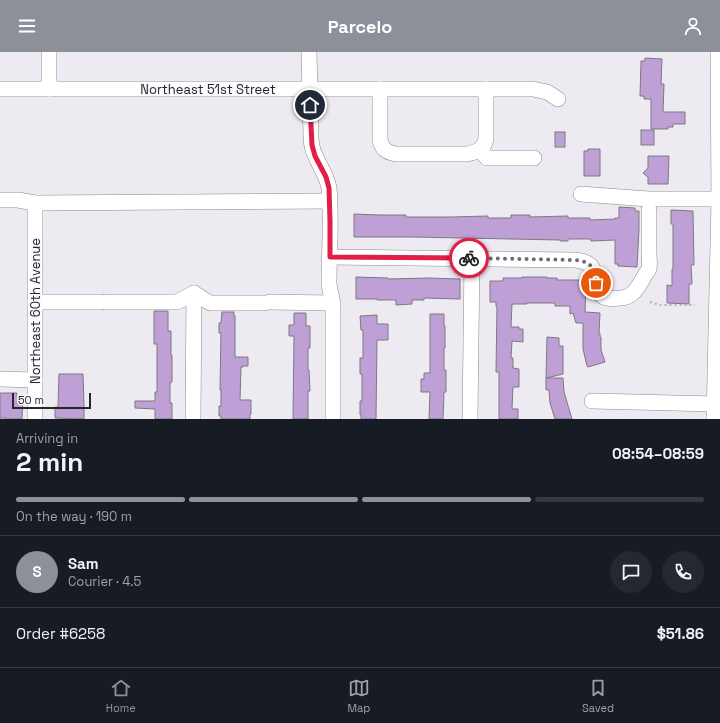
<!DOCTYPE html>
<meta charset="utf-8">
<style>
:root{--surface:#171b24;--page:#242831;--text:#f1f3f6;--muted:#9ea1a6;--line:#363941;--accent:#8c9099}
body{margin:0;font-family:"Space Grotesk",sans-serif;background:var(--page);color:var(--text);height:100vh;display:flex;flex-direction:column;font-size:15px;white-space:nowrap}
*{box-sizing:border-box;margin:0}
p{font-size:13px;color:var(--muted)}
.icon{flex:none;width:22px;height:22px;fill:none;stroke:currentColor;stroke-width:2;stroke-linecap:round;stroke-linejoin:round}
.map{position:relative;height:367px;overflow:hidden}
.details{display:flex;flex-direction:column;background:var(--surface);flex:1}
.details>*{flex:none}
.scale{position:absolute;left:12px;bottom:10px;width:79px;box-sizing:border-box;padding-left:4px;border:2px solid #272629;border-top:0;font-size:11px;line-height:14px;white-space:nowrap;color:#272629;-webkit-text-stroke:3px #fbf7ff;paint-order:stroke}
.pin{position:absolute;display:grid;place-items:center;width:34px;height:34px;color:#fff;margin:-17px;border:2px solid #fff;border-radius:50%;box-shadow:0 1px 4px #0007}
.courier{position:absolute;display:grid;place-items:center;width:40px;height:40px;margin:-20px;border:3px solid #e11d48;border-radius:50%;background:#fff;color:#222;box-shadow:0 1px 5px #0007}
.overview em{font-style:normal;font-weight:700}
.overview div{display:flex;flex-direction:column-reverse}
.overview{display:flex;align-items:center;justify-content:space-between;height:68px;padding:0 16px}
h1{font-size:26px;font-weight:700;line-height:30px}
.bar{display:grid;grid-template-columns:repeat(4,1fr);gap:6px 4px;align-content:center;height:48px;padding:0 16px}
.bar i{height:5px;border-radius:3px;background:var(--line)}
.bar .selected{background:var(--accent)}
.bar p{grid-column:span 4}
.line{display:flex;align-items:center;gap:10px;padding:0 16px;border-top:1px solid var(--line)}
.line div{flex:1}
.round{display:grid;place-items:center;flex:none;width:42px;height:42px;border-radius:21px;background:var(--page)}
header{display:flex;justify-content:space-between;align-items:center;height:52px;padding:0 16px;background:var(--accent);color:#fff;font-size:18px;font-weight:700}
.menu{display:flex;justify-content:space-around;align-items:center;height:56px;border-top:1px solid var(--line);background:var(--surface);font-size:11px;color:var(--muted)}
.menu a{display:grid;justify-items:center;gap:2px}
.menu .selected{color:var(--accent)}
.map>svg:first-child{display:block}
.building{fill:#bea0d6;stroke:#7c797f}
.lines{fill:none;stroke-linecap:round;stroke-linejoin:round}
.minor-casing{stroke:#8c898f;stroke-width:16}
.path{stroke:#b2afb5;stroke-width:2;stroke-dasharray:2 3;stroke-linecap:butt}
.minor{stroke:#fff;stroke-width:15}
.done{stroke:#6d6b6f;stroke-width:4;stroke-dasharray:0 7.2}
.route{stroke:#e11d48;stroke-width:5}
.labels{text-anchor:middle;stroke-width:3;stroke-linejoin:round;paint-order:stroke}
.street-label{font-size:13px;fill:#272629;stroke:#fbf7ff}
</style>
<header><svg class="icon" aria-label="menu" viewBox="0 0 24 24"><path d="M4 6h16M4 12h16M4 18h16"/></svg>Parcelo<svg class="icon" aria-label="person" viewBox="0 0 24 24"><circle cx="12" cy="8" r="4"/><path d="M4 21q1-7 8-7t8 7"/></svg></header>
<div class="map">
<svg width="720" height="367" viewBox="0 0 720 367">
<rect width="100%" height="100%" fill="#eeeaf1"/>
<g class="building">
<path d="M645,6L662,7L661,32H664L663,60H685V72H673V75H668V77H651V47H644V44H640L641,9H645Z"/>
<rect x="641" y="78" width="13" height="15"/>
<rect x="555" y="80" width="10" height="15"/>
<path d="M588,97H600V124H584V99H588Z"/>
<path d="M648,104H669L668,132H648V125L643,121L648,116Z"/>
<path d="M619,155L635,156V159H639V177L637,215L618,214V212H615V188L591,189V187H568V189H560V188L412,185H354V162L380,163H406V165H451L488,164V166H511V163H530V165L568,164V166H590V168L615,167V166H619Z"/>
<path d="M671,158L693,159L694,213H691L692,232H689V252L667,251V233L672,234V217H673V172H671Z"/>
<path d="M356,225L388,226V227L428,226L460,227V247L424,246V248H412V252L396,253V248H377V247H356Z"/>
<path d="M522,225H547V226H557V228H586L585,260L600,261L599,281H600V285H601V298L605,310L588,315L587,314L583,297V271H576L573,261L570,262V254H555V251H527V252H512L511,275H519V277H523V290L512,289L511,306H513V316L519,317V335H513L512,357H518V367H499V320H496L497,254H496V250H490V229H503V226H522Z"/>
<path d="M154,259H168V279H171V303H172V330L170,331V351H172V367H155V357L135,356V349H155V340H157V292H154Z"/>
<path d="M222,260H234V264H235V305H248V314H243V315H241L240,348H251V362H250V367H221V364H219V354H221V338H220L221,281H219V271H221Z"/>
<path d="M294,261H306V274H310V296H308V318H309L310,339H308V367H293L294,284H289V273H294Z"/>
<path d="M430,262H444V274H445V296H444V318H446V340H444L443,367H429L430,340H421V327H424V321H430Z"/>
<path d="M377,263V272H388V288H377L376,367H361V363H360V349H362V322H360V306H363V278H361L360,264Z"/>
<path d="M547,285L559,286V294H563V322L546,326Z"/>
<path d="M59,322H83L84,353V367L55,366V355H58Z"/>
<path d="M546,326H563L564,340L572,367H555L550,351L549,338H546Z"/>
<path d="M0,341H17V344H23L22,367H6V366H0Z"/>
</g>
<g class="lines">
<g class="minor-casing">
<g id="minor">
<path d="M49,0V37"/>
<path d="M309,0L311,84C311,91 312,98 316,105C320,115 327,124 329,136C332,168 329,200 329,232C330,240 333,248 333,256V367"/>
<path d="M0,37H533L547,40L558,47"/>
<path d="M380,37V88C382,97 386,100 396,102H467C477,100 484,97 486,87V37"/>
<path d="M480,98L487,106H534"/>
<path d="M581,142L648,147H719"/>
<path d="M0,148H18L35,151L329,149"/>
<path d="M35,151V367"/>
<path d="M330,205L576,208C606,212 587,232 602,244C606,247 615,247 620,246C633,246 638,235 644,225C645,222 648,219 649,217C650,212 649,206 649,201C649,187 649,172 649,158"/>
<path d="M35,250H101"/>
<path d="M106,250H177L194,241L210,251H265"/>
<path d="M270,250L333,251"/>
<path d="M0,327L35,328"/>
<path d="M592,349L715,352"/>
<path d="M193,367L194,241"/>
<path d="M470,367L472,206"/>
<path d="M714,367L719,149L718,0"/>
</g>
</g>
<path class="path" d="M650,250L660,253H695"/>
<use href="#minor" class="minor"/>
</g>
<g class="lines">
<path class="done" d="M469,206L576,208C592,210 594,216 596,231"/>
<path class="route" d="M310,53L312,93L315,104L326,125L329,136L330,169V205L469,206"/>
</g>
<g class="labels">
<g class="street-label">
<text x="208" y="42">Northeast 51st Street</text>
<text transform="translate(35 259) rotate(-90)" y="5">Northeast 60th Avenue</text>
</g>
</g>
</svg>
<div class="scale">50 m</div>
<div class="pin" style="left:596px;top:231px;background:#ea580c"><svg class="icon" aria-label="bag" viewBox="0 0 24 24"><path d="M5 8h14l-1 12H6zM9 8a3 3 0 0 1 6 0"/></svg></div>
<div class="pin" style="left:310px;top:53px;background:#1f2937"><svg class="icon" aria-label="home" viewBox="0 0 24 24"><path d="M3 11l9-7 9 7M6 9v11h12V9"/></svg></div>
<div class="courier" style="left:469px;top:206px"><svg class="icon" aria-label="bike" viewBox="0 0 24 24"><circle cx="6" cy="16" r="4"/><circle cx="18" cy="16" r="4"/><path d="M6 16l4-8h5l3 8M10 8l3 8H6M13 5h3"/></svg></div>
</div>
<section class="details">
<div class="overview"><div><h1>2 min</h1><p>Arriving in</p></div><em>08:54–08:59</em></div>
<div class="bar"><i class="selected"></i><i class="selected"></i><i class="selected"></i><i></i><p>On the way · 190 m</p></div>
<div class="line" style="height:72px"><b class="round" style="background:var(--accent);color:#fff">S</b><div><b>Sam</b><p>Courier · 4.5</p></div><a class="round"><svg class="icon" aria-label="chat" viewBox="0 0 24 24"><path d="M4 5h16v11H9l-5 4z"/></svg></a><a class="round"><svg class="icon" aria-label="phone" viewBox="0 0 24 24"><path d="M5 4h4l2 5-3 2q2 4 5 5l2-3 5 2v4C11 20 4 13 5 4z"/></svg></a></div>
<div class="line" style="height:52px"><div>Order #6258</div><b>$51.86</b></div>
</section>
<nav class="menu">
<a class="selected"><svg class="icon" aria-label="home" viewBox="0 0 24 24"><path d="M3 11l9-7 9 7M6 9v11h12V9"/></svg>Home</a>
<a><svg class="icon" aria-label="map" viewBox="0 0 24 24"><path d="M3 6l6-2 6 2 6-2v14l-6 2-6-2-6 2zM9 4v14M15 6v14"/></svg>Map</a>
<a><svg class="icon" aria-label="saved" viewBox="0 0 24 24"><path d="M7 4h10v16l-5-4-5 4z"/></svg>Saved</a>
</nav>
